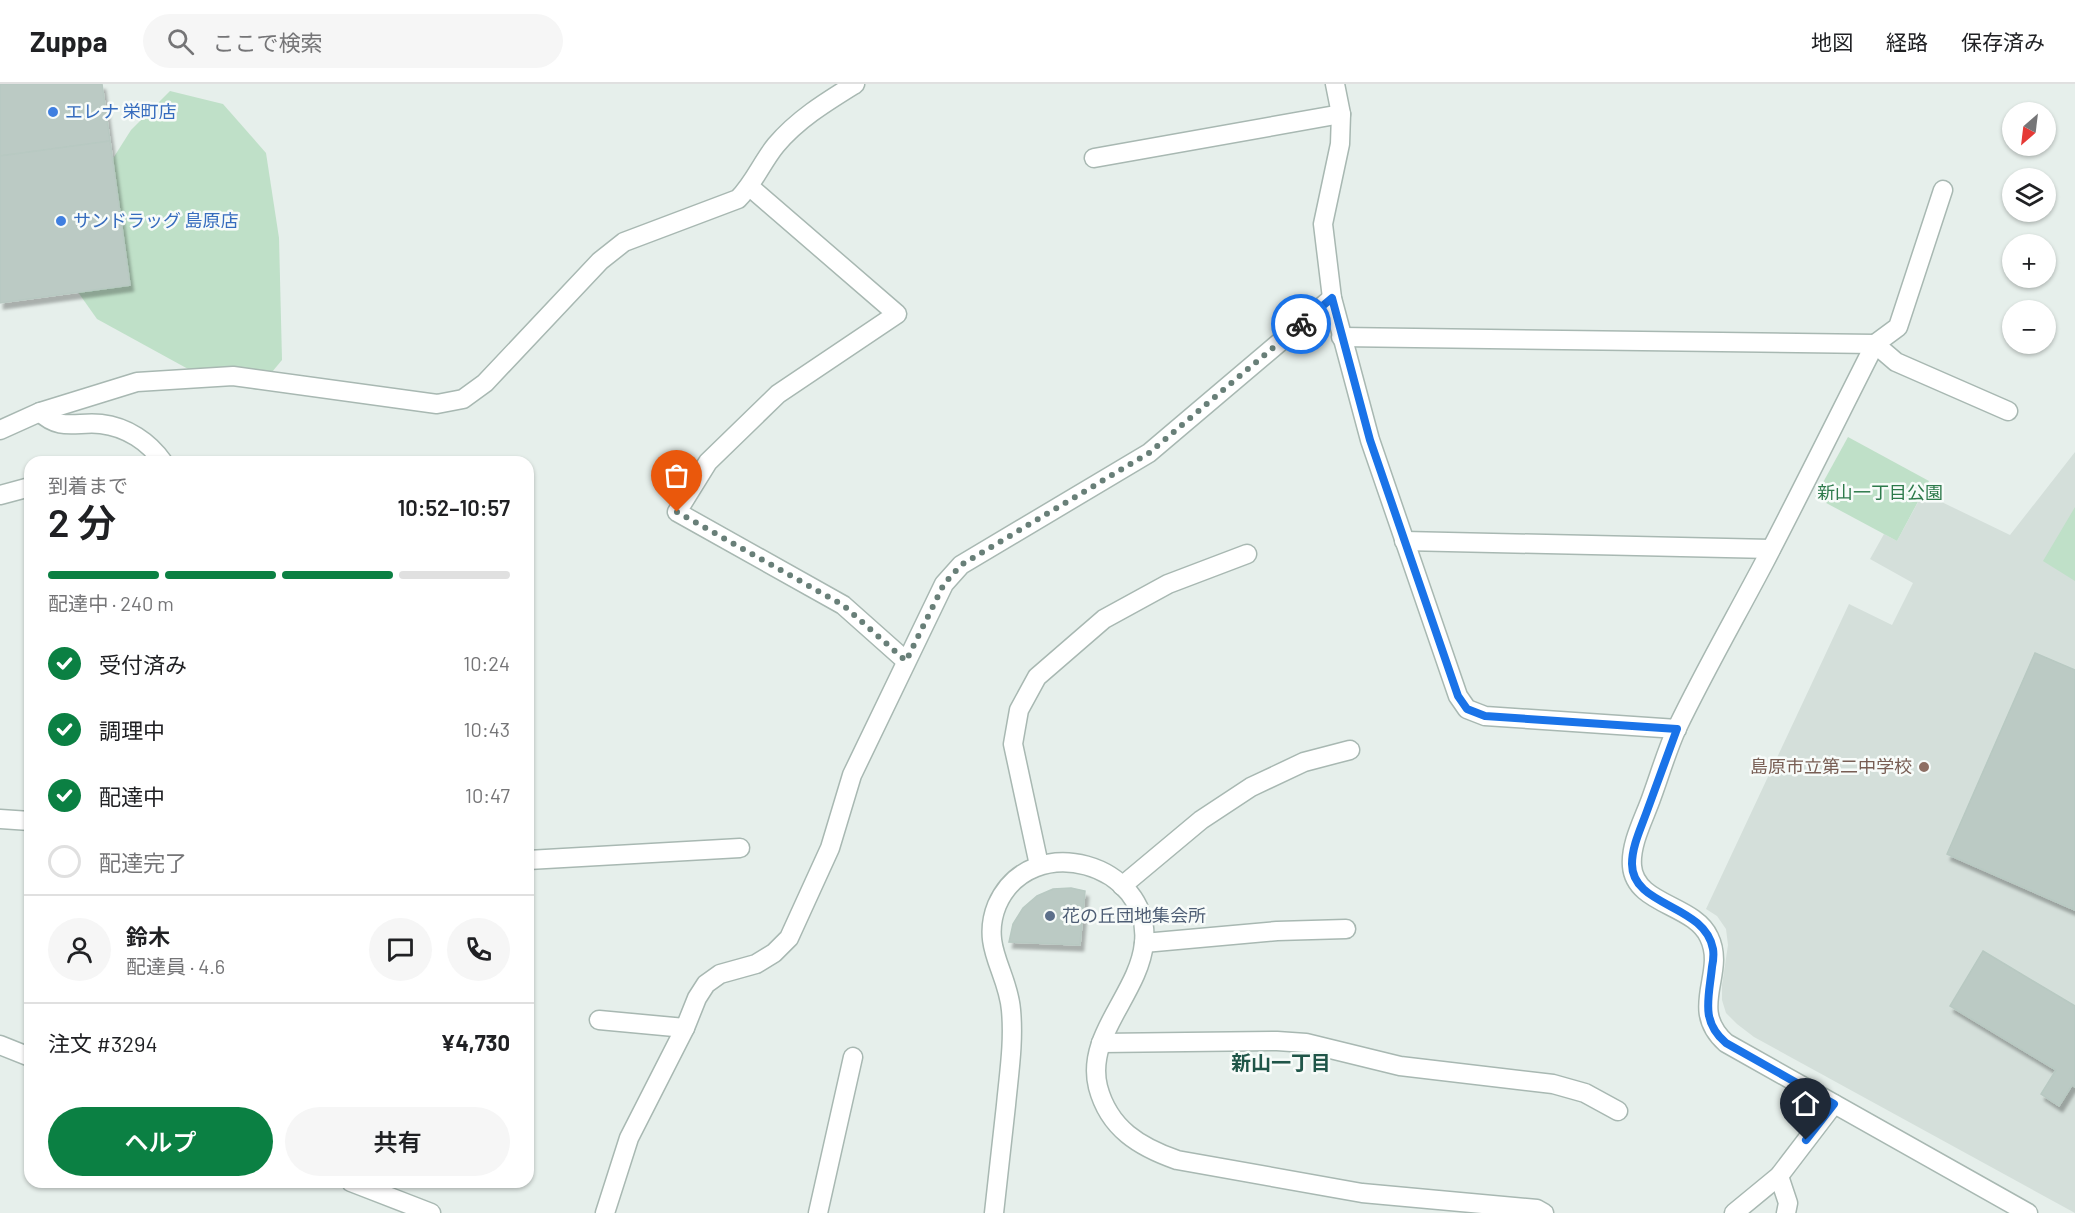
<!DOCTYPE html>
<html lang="ja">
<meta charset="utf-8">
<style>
:root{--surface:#fff;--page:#f6f6f6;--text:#202124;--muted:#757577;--line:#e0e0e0;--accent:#0b8043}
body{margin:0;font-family:Barlow,"Noto Sans JP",sans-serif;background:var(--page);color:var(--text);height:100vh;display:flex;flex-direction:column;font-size:22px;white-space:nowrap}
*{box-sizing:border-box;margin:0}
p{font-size:20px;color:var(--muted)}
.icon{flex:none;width:33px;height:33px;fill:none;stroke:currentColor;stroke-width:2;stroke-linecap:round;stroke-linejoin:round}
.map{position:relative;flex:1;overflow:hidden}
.sheet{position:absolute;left:24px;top:372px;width:510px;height:732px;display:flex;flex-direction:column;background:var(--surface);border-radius:18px;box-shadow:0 2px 4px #0004}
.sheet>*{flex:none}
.needle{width:39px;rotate:208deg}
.controls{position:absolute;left:2002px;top:18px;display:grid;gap:12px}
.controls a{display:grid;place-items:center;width:54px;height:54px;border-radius:50%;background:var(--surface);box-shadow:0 2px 4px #0004;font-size:30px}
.pin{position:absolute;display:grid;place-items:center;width:51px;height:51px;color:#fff;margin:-62px -26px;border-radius:50% 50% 50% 0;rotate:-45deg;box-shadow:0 0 6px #0007}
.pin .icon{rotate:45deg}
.courier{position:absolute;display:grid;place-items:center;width:60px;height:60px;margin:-30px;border:4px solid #1a73e8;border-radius:50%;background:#fff;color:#222;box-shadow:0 2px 8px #0007}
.head em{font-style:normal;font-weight:600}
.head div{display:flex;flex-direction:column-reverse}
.head{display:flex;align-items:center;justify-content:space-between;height:102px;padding:0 24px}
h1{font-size:39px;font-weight:600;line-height:45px}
.bar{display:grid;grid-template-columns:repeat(4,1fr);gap:9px 6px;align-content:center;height:72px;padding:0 24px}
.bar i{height:8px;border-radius:4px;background:var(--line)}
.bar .on{background:var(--accent)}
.bar p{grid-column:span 4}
.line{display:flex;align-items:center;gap:15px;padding:0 24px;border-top:2px solid var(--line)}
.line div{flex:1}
.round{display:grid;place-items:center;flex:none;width:63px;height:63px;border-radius:32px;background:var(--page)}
ol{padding:0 24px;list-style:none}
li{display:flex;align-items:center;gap:18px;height:66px}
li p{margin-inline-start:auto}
li .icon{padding:6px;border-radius:50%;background:var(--accent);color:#fff;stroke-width:4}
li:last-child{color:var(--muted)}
li i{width:33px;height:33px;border:3px solid var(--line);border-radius:50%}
.action{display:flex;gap:12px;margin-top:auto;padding:12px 24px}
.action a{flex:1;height:69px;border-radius:36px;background:var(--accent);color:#fff;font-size:24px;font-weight:600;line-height:69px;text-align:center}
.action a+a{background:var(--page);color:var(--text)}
header{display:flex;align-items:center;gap:36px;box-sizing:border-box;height:84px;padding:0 30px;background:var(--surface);border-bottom:2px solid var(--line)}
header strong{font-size:28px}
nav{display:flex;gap:33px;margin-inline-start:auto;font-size:21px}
.search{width:420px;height:54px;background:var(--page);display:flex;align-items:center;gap:15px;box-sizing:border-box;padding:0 21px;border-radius:33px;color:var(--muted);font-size:22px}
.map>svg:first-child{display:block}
.built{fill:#d4dfda}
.green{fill:#bfe0c8}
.building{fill:#bbcac4;stroke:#b8c9c2;stroke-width:1.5;filter:url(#shadow)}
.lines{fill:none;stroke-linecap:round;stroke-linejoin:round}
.minor-casing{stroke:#a8b8b2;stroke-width:21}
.minor{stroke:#fff;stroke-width:18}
.done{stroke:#687f78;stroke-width:6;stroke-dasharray:0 10.8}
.route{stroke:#1a73e8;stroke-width:8}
.shop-dot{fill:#3f7fe0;stroke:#f7fbf9;stroke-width:2}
.education-dot{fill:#8d6e63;stroke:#f7fbf9;stroke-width:2}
.service-dot{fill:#5c6f8a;stroke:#f7fbf9;stroke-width:2}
.labels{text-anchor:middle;stroke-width:5;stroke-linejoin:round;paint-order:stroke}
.shop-label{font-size:18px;fill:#366cbe;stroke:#f7fbf9;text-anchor:start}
.park-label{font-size:18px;fill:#2d7a4b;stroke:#f7fbf9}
.education-label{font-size:18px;fill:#785e54;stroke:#f7fbf9;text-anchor:end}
.service-label{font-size:18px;fill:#4e5e75;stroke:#f7fbf9;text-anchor:start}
.neighbourhood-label{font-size:20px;font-weight:bold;fill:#1f5548;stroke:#f7fbf9}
</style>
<header>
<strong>Zuppa</strong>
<div class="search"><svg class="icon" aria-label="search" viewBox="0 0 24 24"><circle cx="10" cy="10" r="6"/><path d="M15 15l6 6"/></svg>ここで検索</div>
<nav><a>地図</a><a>経路</a><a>保存済み</a></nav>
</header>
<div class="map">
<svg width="2075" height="1129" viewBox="0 0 2075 1129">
<defs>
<filter id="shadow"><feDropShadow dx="3.5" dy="6" stdDeviation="1.5" flood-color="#0004"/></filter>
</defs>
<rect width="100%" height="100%" fill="#e6efeb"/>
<path class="built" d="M2075,368V1129L1754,953L1737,940L1726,929L1722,916V901L1728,861L1726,845L1717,832L1706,825L1849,520L1892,541L1913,499L1870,475L1884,450L1897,457L1923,409L2010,451Z"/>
<g class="green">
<path d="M170,7L223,20L266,69L279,154L282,276L257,306L210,297L97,235L68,194L74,136L131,46Z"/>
<path d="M1848,353L1929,397L1897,457L1815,413Z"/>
<path d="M2075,423V497L2043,477Z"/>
</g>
<g class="building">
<path d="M0,0H102L110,57L0,72Z"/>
<path d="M110,57L130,201L0,219V72Z"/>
<path d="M2035,569L2075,586V826L1947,770Z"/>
<path d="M1071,804L1085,807L1080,861L1009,858L1013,840L1023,824L1037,812L1053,805Z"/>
<path d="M1983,867L2075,922V1003L2072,1001L2059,1022L2041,1010L2056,986L1950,922Z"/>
</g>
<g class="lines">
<g class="minor-casing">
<g id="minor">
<path d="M1335,0L1341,30L1340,60L1323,140L1332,214L1370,356L1458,612L1467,625L1485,632L1677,645"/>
<path d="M1094,74L1341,30"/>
<path d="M750,103L897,230L778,310L708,378L677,428L843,521L906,577"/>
<path d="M1943,106L1898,243L1875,260C1838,333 1802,406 1764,479C1735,534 1704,588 1677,644C1667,666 1660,690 1652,712C1645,733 1630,759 1632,782C1635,821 1694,820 1709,853C1727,890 1687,924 1726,959L2028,1129"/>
<path d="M1341,253L1875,260L1896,278L2008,327"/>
<path d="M40,328C60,348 78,337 101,340C127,343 149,358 163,378"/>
<path d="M0,346L40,328L137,298L233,292L437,320L463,315L485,299L600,177L624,158L738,115C754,99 762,78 776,61C798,35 826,18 855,0"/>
<path d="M0,411L30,403"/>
<path d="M1404,457L1771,465"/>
<path d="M0,735L30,737"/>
<path d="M528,776L740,764"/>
<path d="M1039,781L1013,660L1019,626L1037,593L1104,535L1168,500L1247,470"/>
<path d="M1122,802L1201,736L1251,703L1304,678L1350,666"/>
<path d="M1144,859L1277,847L1346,845"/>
<path d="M599,936L685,944"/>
<path d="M1101,959L1277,957L1306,959L1400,982L1553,1000L1585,1009L1618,1027"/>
<path d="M0,961L30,973"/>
<path d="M1779,1092L1788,1119L1786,1129"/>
<path d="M351,1098L431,1129"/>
<path d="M605,1129L629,1054L685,944L697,914L706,900L720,890L756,880L774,869L789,854L830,764L852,691L944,500L961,481L1149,369L1332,214"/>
<path d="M818,1129L853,973"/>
<path d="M994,1129C998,1093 1002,1057 1006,1021C1009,989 1014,958 1011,926C1008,887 980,863 997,821C1031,744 1152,780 1144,859C1139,910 1085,951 1098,1003C1109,1045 1140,1063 1177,1076L1362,1109L1537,1125L1544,1129"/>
<path d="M1734,1129L1779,1092L1834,1020"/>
</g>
</g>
<use href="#minor" class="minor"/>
</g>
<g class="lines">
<path class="done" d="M677,428L843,521L906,577L944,500L961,481L1149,369L1301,240"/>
<path class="route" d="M1301,240L1332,214L1370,356L1458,612L1467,625L1485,632L1677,645C1667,673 1657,700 1647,727C1641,744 1632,762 1632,780C1632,823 1705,820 1713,865C1714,871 1713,878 1712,883C1709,914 1700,937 1726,959L1834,1020L1806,1056"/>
</g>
<g class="shop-dot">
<circle cx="53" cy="28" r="6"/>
<circle cx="61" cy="137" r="6"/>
</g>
<circle class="education-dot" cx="1924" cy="683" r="6"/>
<circle class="service-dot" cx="1050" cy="832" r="6"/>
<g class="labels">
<g class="shop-label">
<text x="65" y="34">エレナ 栄町店</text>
<text x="73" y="143">サンドラッグ 島原店</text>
</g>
<g class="park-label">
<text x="1880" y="415">新山一丁目公園</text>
</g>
<g class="education-label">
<text x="1912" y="689">島原市立第二中学校</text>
</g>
<g class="service-label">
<text x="1062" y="838">花の丘団地集会所</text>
</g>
<g class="neighbourhood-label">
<text x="1281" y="986">新山一丁目</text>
</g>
</g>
</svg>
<div class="controls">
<a><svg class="needle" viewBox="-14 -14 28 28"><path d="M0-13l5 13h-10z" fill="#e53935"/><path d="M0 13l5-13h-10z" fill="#757577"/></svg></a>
<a><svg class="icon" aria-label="layers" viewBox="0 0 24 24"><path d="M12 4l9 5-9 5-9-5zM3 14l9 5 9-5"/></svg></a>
<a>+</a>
<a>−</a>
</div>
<div class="pin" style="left:677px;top:428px;background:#ea580c"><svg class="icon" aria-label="bag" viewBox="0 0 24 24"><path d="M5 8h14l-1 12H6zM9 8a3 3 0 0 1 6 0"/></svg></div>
<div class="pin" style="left:1806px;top:1056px;background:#1f2937"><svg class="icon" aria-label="home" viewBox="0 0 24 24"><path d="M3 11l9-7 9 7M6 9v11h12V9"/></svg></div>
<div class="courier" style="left:1301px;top:240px"><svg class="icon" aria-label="bike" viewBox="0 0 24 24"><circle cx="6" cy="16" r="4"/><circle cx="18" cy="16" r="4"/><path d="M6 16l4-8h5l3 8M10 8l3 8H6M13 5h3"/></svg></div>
<section class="sheet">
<div class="head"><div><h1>2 分</h1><p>到着まで</p></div><em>10:52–10:57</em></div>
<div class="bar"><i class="on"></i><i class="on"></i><i class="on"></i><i></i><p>配達中 · 240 m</p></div>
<ol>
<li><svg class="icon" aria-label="check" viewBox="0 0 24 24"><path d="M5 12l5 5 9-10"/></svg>受付済み<p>10:24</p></li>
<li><svg class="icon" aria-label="check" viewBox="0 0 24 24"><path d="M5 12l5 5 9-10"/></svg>調理中<p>10:43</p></li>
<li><svg class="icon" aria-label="check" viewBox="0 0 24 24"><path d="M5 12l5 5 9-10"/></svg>配達中<p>10:47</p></li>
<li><i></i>配達完了</li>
</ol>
<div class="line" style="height:108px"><a class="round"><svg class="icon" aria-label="person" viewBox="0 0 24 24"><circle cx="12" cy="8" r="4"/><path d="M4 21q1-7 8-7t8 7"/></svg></a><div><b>鈴木</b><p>配達員 · 4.6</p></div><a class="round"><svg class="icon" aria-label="chat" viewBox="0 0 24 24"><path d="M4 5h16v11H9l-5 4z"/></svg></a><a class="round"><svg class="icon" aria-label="phone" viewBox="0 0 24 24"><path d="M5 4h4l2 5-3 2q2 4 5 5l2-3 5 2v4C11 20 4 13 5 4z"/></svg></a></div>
<div class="line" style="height:78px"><div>注文 #3294</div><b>¥4,730</b></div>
<div class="action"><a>ヘルプ</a><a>共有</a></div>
</section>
</div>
